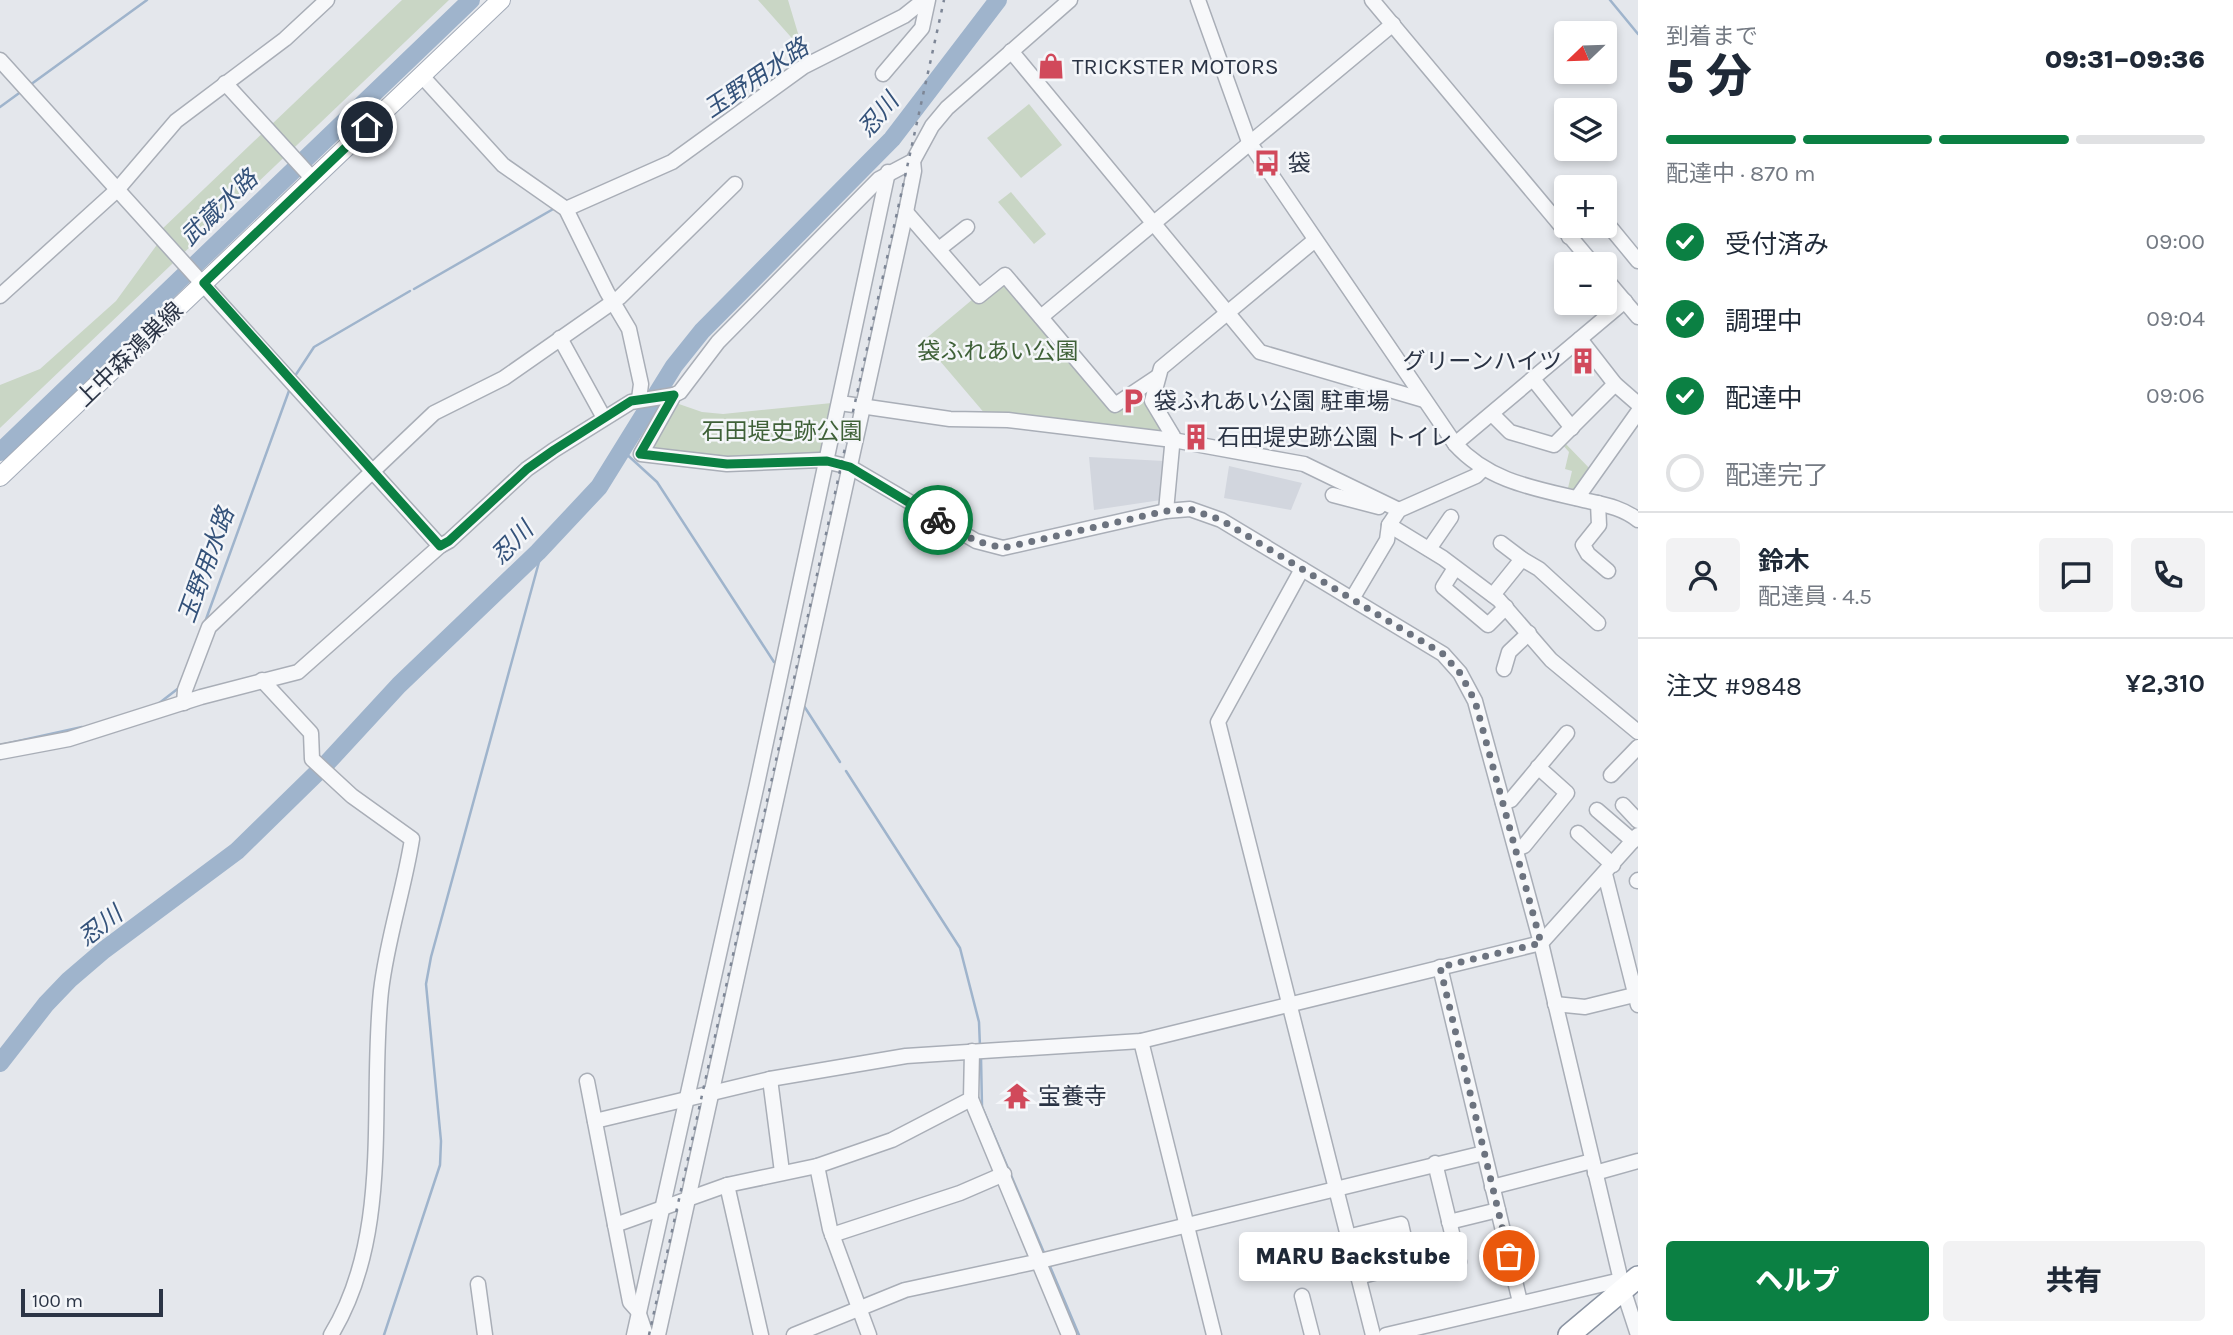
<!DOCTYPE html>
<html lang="ja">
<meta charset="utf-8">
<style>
:root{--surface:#fff;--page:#f2f2f3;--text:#1f2937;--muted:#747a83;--line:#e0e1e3;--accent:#0b8043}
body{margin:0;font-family:Karla,"Noto Sans JP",sans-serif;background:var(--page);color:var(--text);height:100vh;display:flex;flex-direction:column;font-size:26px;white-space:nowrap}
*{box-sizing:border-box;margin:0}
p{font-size:23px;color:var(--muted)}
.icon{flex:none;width:38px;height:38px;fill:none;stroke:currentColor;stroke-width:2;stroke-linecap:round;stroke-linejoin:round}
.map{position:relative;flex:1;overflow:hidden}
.side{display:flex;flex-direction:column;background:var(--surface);width:595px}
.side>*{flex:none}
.needle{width:46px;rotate:247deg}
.tools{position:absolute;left:1554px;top:21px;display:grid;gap:14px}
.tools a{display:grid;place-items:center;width:63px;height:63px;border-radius:7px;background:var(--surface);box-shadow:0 4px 10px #0003;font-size:35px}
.scale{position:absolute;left:21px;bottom:18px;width:142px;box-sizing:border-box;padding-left:7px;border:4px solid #2b3445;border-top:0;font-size:19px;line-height:24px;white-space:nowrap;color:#2b3445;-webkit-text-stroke:5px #f4f6f9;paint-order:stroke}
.pin{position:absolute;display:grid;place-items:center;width:60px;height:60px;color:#fff;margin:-30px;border:4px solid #fff;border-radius:50%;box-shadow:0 2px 7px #0007}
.courier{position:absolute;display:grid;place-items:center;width:70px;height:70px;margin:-35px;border:5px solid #0b8043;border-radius:50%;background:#fff;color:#222;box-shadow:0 2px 9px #0007}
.bubble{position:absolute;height:49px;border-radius:7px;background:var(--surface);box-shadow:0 4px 10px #0003;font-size:23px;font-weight:800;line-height:49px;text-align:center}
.overview em{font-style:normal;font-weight:800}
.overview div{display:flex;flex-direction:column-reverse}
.overview{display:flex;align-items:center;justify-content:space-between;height:119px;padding:0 28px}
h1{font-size:46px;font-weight:800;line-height:52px}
.bar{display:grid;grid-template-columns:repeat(4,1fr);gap:10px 7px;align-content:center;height:84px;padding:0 28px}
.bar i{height:9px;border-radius:5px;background:var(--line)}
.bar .selected{background:var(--accent)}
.bar p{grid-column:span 4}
.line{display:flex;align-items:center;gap:18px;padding:0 28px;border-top:2px solid var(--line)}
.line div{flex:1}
.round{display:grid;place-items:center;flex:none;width:74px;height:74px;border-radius:7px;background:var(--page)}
ol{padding:0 28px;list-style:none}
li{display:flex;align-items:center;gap:21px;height:77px}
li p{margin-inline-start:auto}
li .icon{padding:7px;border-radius:50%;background:var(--accent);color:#fff;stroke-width:4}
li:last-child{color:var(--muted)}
li i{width:38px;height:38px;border:4px solid var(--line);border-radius:50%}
.button{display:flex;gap:14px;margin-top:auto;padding:14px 28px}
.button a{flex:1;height:80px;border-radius:7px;background:var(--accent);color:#fff;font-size:28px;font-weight:800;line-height:80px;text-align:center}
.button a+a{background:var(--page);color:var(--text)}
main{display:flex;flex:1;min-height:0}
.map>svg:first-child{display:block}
.built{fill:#d2d6de}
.green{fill:#c9d6c5}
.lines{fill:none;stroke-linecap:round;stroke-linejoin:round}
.stream{stroke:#9fb4cc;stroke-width:2.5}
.river{stroke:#9fb4cc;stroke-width:18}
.minor-casing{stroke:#a9aeb7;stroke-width:17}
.major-casing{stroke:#a3abb8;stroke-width:20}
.highway-casing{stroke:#8b94a3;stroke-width:24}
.minor{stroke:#f7f8fa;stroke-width:14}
.major{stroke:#fff;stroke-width:18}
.highway{stroke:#fff;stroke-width:21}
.rail{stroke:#7d8696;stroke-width:2.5;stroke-dasharray:3.5 7;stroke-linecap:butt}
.done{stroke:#6c737f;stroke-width:7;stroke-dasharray:0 12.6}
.route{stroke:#0b8043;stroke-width:9}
.labels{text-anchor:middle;stroke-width:5;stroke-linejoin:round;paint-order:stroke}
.poi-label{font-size:23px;fill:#2b3445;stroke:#f4f6f9;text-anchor:start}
.park-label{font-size:23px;fill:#3f6138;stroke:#f4f6f9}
.street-label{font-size:23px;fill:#2b3445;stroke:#f4f6f9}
.water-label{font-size:24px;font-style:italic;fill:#34527a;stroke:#f4f6f9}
</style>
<main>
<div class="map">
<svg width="1638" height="1335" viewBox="0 0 1638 1335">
<rect width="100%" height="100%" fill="#e4e7ec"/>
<g class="built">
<path d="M1089,457L1164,461L1161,500L1094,510Z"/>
<path d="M1229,466L1302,483L1291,510L1224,498Z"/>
</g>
<g class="green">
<path d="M402,0H449L0,428V385L40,369L116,301L164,235L160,231Z"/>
<path d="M758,0H788L800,40L808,53L806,54Z"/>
<path d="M1029,104L1062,145L1021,178L987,138Z"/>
<path d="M1011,192L1046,234L1034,244L998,202Z"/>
<path d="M1002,280L1114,410L1149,386L1145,399L1168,437L986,415L923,341L973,299Z"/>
<path d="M676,403L702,412L723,414L832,403L822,452L744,457L646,452Z"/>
<path d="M1563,441L1592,471L1573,493V489L1568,488L1572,471L1565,469L1569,452L1561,443Z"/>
</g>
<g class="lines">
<g class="stream">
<path d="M1610,0L1638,34"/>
<path d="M30,85L147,0"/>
<path d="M0,107L22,91"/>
<path d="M414,289L555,208"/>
<path d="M295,376L314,347L410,291"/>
<path d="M622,450L657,482L774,662"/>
<path d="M205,622L290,388"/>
<path d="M158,704L180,687"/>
<path d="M804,706L840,762"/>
<path d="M0,745L82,727"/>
<path d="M846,771L960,948L979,1022L980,1047"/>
<path d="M981,1057L982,1107L1045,1255"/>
<path d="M1049,1264L1079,1335"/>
<path d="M384,1335L440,1165L441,1141L426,984L431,957L539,562L538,552"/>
</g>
<g class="river">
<path d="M0,452L471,0"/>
<path d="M0,1063L46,1004L69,980L104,950L237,851L326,764L399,685L538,552L599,487L674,366L702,331L892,139L998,0"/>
</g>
<g class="minor-casing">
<g id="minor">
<path d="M1070,0L947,108L932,126L913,161L879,179L718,342L680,392L674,395L641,454L727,464L820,460L850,467L976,541L1003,548L1166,511L1190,509L1221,520L1443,654L1460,673L1475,701L1541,943L1623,1289L1638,1335"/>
<path d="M1198,0L1249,142L1455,444C1490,483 1539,489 1588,501C1606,505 1623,508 1638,520"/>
<path d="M1372,0L1593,264"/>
<path d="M1011,51L1260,352L1424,400"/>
<path d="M0,60L440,546"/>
<path d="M883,74L922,28L928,0"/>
<path d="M421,75L503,165L566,209L607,292L629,329L641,384L639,399"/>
<path d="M225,83L313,179"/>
<path d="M566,209L672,162L803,67L904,16L924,0"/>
<path d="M906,212L979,296L1005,275L1115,405L1157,377"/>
<path d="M1605,221L1638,261"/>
<path d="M1569,237L1583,226"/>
<path d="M939,249L967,227"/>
<path d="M1605,278L1638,317"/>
<path d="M0,296L117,190L176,121L285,39L327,0"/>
<path d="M1041,317L1393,24"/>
<path d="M560,338L604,418"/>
<path d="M1580,339L1615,384L1638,404"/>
<path d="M1533,379L1572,428"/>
<path d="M840,403L950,419L1008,420L1173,440L1304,464L1399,510"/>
<path d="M1492,414L1510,432L1554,445L1615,384"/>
<path d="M1455,444L1625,301"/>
<path d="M1333,495L1379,507"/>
<path d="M1577,498L1638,412"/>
<path d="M1598,503L1599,525L1583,545L1588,554L1608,571"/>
<path d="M1166,511L1173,436L1152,401L1161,368L1315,240"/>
<path d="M1389,525L1443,558L1499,600L1551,660L1638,732"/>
<path d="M1501,543L1522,559"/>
<path d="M1429,549L1451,517"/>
<path d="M1455,568L1443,587L1488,625L1506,607"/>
<path d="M1302,569L1218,722L1373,1335"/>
<path d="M1493,595L1522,559L1539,569L1598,623"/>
<path d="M1352,599L1387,540L1389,525L1399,510L1476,476L1483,469"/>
<path d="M1504,669L1509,652L1529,633"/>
<path d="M262,680L311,733L312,759L352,796L412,839C404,890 387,939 381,991C369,1104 393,1233 331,1335"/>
<path d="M184,703L185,690L209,627L374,470L434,413L504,378L620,297L735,184"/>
<path d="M0,752L69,739L201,697L298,672L440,546L449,541L527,469L554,450L631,402L674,395"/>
<path d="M1611,775L1638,747"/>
<path d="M1503,803L1511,800L1567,733"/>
<path d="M1623,805L1638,821"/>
<path d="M1597,810L1633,841"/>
<path d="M1578,833L1613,865"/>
<path d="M1516,849L1524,846L1567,793L1538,767"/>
<path d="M1605,874L1638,1005"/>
<path d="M1637,881L1638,880"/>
<path d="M1440,967L1520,1302"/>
<path d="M1555,1004L1585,1007L1638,994"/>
<path d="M1141,1041L1214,1335"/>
<path d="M770,1079L782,1172"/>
<path d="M587,1081L630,1302L638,1311L646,1335"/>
<path d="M971,1099L1069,1335"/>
<path d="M595,1121L770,1079L906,1056L1141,1041L1541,943L1638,835"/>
<path d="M1435,1163L1459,1262"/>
<path d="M817,1166L830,1229L869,1335"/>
<path d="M1595,1173L1638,1161"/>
<path d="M727,1185L761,1335"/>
<path d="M1492,1187L1592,1161"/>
<path d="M1449,1222L1498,1210"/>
<path d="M615,1225L727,1185L817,1166L892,1140L971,1099L972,1051"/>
<path d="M832,1235L960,1193L1004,1174"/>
<path d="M1351,1236L1401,1224L1410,1264L1358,1277"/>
<path d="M478,1284L485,1335"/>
<path d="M1302,1296L1312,1335"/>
<path d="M634,1335L757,784L888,172"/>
<path d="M658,1335L906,212L914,171L913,161"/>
<path d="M794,1335L905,1290L1040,1261L1484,1153"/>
<path d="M1386,1335L1621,1280"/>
</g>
</g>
<g class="major-casing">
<path id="major" d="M0,477L501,0"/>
</g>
<g class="highway-casing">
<path id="highway" d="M1569,1335L1638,1277"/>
</g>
<use href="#minor" class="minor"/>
<use href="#major" class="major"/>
<use href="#highway" class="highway"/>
<path class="rail" d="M649,1335L944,0"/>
</g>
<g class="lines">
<path class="done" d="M938,520L976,541L1003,548L1166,511L1190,509L1221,520L1443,654L1460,673L1475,701L1541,943L1440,967L1509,1256"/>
<path class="route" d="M367,127L204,283L440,546L449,541L527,469L554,450L631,401L674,395L640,454L727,464L827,461L850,467L938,520"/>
</g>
<defs>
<g id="shop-bare" transform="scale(2.1)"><path d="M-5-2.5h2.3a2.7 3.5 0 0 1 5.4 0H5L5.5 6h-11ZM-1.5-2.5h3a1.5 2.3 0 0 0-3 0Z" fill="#d1495b" stroke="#f4f6f9" stroke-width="2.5" paint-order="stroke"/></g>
<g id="bus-bare" transform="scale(2.1)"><path d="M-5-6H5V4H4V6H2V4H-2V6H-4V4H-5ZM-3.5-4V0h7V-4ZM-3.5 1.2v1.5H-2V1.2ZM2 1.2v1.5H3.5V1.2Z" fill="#d1495b" stroke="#f4f6f9" stroke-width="2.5" paint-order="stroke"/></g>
<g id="building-bare" transform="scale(2.1)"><path d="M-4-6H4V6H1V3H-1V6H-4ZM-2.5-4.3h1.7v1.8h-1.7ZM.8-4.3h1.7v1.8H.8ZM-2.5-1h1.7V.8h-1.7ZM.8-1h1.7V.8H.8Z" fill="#d1495b" stroke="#f4f6f9" stroke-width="2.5" paint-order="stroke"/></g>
<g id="parking-bare" transform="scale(2.1)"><path d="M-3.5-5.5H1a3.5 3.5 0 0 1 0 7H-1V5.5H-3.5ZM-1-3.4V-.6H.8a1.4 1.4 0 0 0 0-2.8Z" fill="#d1495b" stroke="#f4f6f9" stroke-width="2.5" paint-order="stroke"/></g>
<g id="temple-bare" transform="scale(2.1)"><path d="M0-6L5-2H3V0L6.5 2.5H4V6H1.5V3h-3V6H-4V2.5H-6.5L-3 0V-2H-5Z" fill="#d1495b" stroke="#f4f6f9" stroke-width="2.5" paint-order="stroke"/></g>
</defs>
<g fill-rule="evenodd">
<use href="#shop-bare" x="1051" y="66"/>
<use href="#bus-bare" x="1267" y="163"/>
<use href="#building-bare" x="1583" y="361"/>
<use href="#parking-bare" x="1133" y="401"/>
<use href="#building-bare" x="1196" y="437"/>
<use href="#temple-bare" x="1017" y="1096"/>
</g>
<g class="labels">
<g class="poi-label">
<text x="1072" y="74">TRICKSTER MOTORS</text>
<text x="1288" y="171">袋</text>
<text x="1562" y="369" text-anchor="end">グリーンハイツ</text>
<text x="1154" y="409">袋ふれあい公園 駐車場</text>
<text x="1217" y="445">石田堤史跡公園 トイレ</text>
<text x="1038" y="1104">宝養寺</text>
</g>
<g class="park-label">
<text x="998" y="359">袋ふれあい公園</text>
<text x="782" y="439">石田堤史跡公園</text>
</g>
<g class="street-label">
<text transform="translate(129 354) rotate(-44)" y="8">上中森鴻巣線</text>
</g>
<g class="water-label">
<text transform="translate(756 78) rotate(-34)" y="8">玉野用水路</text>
<text transform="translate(878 115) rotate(-50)" y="8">忍川</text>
<text transform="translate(219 208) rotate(-44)" y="8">武蔵水路</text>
<text transform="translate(512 543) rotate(-46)" y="8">忍川</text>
<text transform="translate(206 565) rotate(-70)" y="8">玉野用水路</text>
<text transform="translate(100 926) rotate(-38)" y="8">忍川</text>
</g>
</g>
</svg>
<div class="tools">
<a><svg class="needle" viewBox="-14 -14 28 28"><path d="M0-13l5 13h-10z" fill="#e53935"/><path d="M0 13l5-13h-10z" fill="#747a83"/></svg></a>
<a><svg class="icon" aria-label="layers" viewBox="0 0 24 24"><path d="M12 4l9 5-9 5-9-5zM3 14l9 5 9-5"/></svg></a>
<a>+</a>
<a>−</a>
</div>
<div class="scale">100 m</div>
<div class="pin" style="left:1509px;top:1256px;background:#ea580c"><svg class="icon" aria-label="bag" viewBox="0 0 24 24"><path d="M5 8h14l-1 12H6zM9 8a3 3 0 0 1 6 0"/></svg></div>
<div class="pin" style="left:367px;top:127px;background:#1f2937"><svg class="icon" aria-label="home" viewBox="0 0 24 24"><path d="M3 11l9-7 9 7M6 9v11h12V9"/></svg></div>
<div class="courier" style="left:938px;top:520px"><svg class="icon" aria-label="bike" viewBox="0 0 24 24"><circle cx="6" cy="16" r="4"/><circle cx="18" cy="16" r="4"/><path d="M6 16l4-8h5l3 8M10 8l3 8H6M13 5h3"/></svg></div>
<div class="bubble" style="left:1239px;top:1232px;width:228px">MARU Backstube</div>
</div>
<section class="side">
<div class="overview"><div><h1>5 分</h1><p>到着まで</p></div><em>09:31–09:36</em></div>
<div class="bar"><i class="selected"></i><i class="selected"></i><i class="selected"></i><i></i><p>配達中 · 870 m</p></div>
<ol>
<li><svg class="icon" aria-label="check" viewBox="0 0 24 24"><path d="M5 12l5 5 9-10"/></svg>受付済み<p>09:00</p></li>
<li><svg class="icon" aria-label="check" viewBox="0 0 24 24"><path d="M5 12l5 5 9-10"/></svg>調理中<p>09:04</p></li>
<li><svg class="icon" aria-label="check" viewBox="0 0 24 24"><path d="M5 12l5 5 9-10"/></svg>配達中<p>09:06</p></li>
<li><i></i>配達完了</li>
</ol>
<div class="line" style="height:126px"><a class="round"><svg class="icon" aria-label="person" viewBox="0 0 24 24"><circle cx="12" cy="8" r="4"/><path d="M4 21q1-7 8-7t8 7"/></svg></a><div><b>鈴木</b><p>配達員 · 4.5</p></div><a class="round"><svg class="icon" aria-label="chat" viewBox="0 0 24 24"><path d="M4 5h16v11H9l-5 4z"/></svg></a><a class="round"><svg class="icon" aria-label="phone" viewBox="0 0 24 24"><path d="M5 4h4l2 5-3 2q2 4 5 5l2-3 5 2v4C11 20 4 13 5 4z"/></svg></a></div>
<div class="line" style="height:91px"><div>注文 #9848</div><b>¥2,310</b></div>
<div class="button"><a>ヘルプ</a><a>共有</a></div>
</section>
</main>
